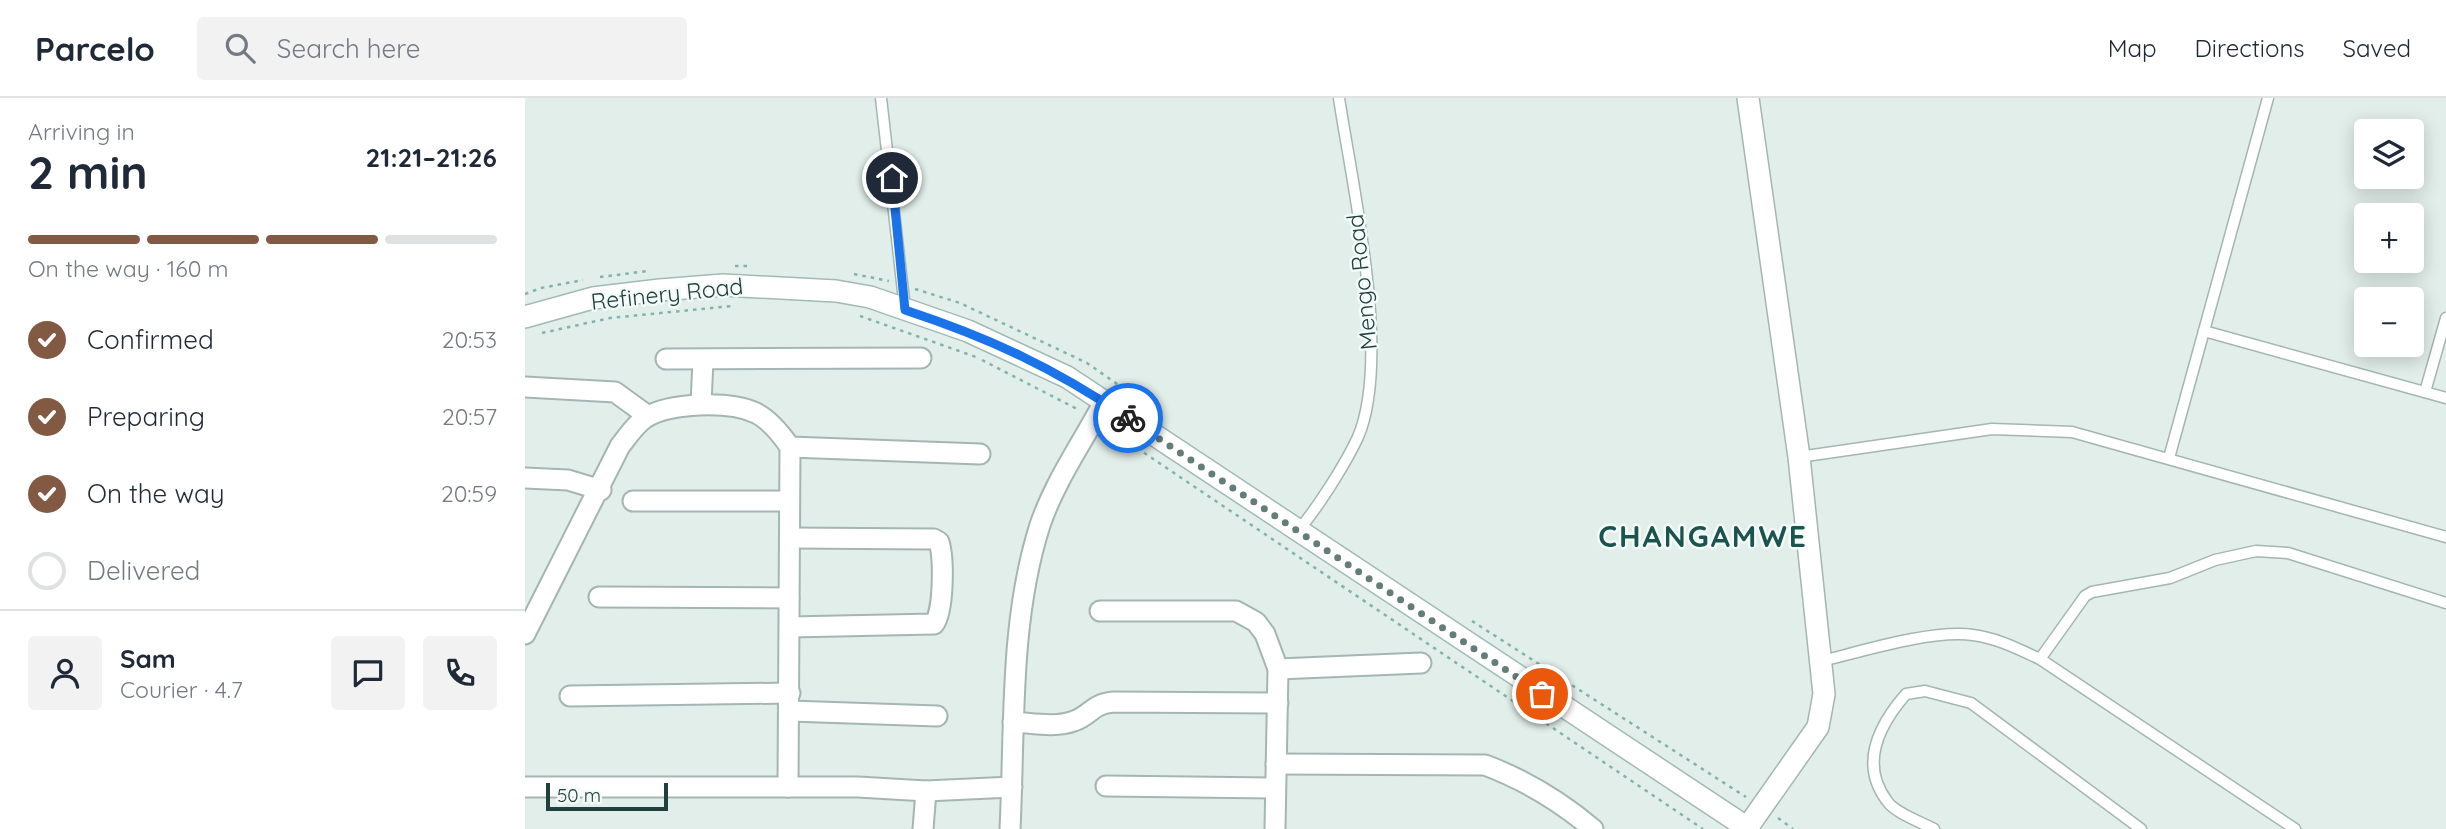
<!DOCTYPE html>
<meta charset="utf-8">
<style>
:root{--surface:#fff;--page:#f2f2f3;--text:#1f2937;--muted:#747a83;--line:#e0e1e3;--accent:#825a43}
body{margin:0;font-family:Quicksand,sans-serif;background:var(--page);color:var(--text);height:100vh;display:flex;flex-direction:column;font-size:26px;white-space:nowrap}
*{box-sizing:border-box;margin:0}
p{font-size:23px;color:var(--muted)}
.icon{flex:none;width:38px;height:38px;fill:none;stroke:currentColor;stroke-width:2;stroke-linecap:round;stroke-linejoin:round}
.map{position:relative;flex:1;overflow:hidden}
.side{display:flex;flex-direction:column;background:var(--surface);width:525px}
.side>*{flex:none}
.buttons{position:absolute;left:1829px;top:21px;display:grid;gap:14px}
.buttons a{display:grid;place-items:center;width:70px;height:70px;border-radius:7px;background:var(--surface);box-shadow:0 4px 18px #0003;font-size:35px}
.scale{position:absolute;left:21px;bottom:18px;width:122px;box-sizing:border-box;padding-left:7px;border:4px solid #21403d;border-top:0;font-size:19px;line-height:24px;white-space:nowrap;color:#21403d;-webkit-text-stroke:5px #f3faf7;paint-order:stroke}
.pin{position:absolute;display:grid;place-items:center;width:60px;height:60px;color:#fff;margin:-30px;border:4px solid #fff;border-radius:50%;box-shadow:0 2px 7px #0007}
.courier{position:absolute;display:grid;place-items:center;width:70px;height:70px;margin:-35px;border:5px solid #1a73e8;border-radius:50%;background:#fff;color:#222;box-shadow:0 2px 9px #0007}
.overview em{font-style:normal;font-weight:700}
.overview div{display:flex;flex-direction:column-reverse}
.overview{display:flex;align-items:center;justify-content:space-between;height:119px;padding:0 28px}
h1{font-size:46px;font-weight:700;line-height:52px}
.bar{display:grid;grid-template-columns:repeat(4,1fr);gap:10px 7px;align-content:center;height:84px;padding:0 28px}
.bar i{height:9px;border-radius:5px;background:var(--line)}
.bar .current{background:var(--accent)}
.bar p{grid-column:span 4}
.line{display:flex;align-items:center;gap:18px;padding:0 28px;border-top:2px solid var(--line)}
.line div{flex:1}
.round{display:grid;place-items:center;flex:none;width:74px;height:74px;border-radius:7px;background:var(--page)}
ol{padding:0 28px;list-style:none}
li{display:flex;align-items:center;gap:21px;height:77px}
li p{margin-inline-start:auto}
li .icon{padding:7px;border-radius:50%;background:var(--accent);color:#fff;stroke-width:4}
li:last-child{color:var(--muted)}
li i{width:38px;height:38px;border:4px solid var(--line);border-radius:50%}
header{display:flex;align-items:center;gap:42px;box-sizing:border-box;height:98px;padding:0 35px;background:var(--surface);border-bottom:2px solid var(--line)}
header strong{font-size:33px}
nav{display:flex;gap:38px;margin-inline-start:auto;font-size:24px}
.search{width:490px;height:63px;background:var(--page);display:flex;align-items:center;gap:18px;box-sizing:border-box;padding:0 24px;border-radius:7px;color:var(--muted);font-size:26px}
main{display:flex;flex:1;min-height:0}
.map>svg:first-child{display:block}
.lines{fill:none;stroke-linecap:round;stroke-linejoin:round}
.service-casing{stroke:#a4b6b3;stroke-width:13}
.minor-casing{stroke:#a4b6b3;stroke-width:23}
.tertiary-casing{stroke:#a4b6b3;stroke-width:24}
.secondary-casing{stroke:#a0bab5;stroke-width:24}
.path{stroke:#80b4ac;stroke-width:2.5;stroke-dasharray:3.5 5;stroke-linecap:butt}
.service{stroke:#fff;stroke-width:10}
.minor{stroke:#fff;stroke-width:19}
.tertiary{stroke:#fff;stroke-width:21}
.secondary{stroke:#fff;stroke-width:21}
.done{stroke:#657d7a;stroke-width:7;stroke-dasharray:0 12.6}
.route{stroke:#1a73e8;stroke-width:9}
.labels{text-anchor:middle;stroke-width:5;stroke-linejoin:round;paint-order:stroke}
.street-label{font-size:23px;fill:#21403d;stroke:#f3faf7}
.district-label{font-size:30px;font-weight:bold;letter-spacing:2px;fill:#1b544f;stroke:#f3faf7}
</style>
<header>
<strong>Parcelo</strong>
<div class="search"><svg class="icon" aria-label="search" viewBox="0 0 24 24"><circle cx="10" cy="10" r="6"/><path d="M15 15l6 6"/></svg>Search here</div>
<nav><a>Map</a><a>Directions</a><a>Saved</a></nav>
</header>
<main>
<section class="side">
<div class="overview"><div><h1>2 min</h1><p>Arriving in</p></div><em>21:21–21:26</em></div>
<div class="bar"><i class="current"></i><i class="current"></i><i class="current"></i><i></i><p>On the way · 160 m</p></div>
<ol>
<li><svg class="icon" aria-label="check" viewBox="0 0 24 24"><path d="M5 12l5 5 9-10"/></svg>Confirmed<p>20:53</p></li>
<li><svg class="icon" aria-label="check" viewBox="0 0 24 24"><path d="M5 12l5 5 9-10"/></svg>Preparing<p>20:57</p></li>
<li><svg class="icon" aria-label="check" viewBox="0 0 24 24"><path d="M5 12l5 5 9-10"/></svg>On the way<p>20:59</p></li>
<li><i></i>Delivered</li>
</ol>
<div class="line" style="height:126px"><a class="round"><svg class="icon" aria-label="person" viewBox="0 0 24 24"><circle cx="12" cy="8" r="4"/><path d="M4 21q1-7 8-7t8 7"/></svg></a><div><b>Sam</b><p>Courier · 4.7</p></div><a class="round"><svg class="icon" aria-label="chat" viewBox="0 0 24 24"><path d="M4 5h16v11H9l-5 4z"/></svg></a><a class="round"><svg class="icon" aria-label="phone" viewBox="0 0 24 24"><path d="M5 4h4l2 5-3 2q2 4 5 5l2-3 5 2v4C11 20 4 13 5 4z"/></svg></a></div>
</section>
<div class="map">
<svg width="1921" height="731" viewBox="0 0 1921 731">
<rect width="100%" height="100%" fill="#e2eeea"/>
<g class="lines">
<g class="service-casing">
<g id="service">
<path d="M356,0L380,211"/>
<path d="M1679,233L1921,300"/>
<path d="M1900,294L1921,220"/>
<path d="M1274,359L1467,331L1547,334L1921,439"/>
<path d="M1644,360L1743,0"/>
<path d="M773,433C793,409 820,367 833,339C867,259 827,87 814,0"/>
<path d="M1515,561L1560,498L1567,494L1645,480L1690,462L1731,453L1763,455L1921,505"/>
<path d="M1297,563C1338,553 1408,531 1448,537C1472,540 1493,551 1515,561L1770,731"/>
<path d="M1409,731C1396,724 1370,715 1362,703C1334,666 1354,627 1381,596L1400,593L1446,605L1616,731"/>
</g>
</g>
<g class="minor-casing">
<g id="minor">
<path d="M141,261L396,260"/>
<path d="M0,289L90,294L123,318"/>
<path d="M176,306L178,262"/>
<path d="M265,349L455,356"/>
<path d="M0,380L43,382L76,392"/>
<path d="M108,403H263"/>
<path d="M74,499L264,500"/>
<path d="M575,513H711L731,524L740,536L753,571L750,731"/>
<path d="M265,529L409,526C419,513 419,460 414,444L409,441L265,440"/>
<path d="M0,536L95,348C103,338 109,328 120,320C145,304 205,303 231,315C245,322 256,336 265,349L263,689"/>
<path d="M753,571L896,565"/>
<path d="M45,598L265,595"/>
<path d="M265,613L412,618"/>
<path d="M488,624C507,625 531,630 549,623C566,617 567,606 588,604L753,605"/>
<path d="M751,666L960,667C1000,682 1035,703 1068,731"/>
<path d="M581,688L750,690"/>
<path d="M0,689H333L401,693L487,689"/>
<path d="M398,731L401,693"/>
<path d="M485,731C490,631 484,524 515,427C530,383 557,345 579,304"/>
</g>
</g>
<g class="tertiary-casing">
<path id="tertiary" d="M1222,730L1293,629L1299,596L1274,359L1223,0"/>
</g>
<g class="secondary-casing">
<path id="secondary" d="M0,219L68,200L135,192L198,187L311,193L345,199L443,233L542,279L1224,731"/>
</g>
<g class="path">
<path d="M210,168H225"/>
<path d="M329,176L364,183"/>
<path d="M75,179L123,173"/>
<path d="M390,191L435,205L562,265L638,318"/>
<path d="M0,196L16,190L58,182"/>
<path d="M335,218L451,259"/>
<path d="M17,235L85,220L207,208"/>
<path d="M457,262L554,312"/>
<path d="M612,350L1178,731"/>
<path d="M947,523L1221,699"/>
<path d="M1253,720L1268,731"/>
</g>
<use href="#service" class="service"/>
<use href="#minor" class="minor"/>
<use href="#tertiary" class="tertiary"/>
<use href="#secondary" class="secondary"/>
</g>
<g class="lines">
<path class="done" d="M603,320L1017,596"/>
<path class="route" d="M367,80L380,212C465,240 529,270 603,320"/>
</g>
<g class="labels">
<g class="street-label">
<text transform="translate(837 184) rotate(-96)" y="8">Mengo Road</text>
<text transform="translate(142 196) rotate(-6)" y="8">Refinery Road</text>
</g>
<g class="district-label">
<text x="1178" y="449">CHANGAMWE</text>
</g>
</g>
</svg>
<div class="buttons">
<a><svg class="icon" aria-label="layers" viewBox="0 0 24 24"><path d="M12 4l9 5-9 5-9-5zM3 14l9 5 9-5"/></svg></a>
<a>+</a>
<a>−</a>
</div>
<div class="scale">50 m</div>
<div class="pin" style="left:1017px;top:596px;background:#ea580c"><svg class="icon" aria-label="bag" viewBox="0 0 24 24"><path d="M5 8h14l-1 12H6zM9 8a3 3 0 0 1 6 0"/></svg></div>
<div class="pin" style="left:367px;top:80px;background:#1f2937"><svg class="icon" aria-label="home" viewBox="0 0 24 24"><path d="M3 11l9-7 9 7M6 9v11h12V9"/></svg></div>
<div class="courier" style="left:603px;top:320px"><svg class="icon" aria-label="bike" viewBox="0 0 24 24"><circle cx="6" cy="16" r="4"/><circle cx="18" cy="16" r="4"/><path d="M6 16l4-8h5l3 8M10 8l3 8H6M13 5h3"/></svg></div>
</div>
</main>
